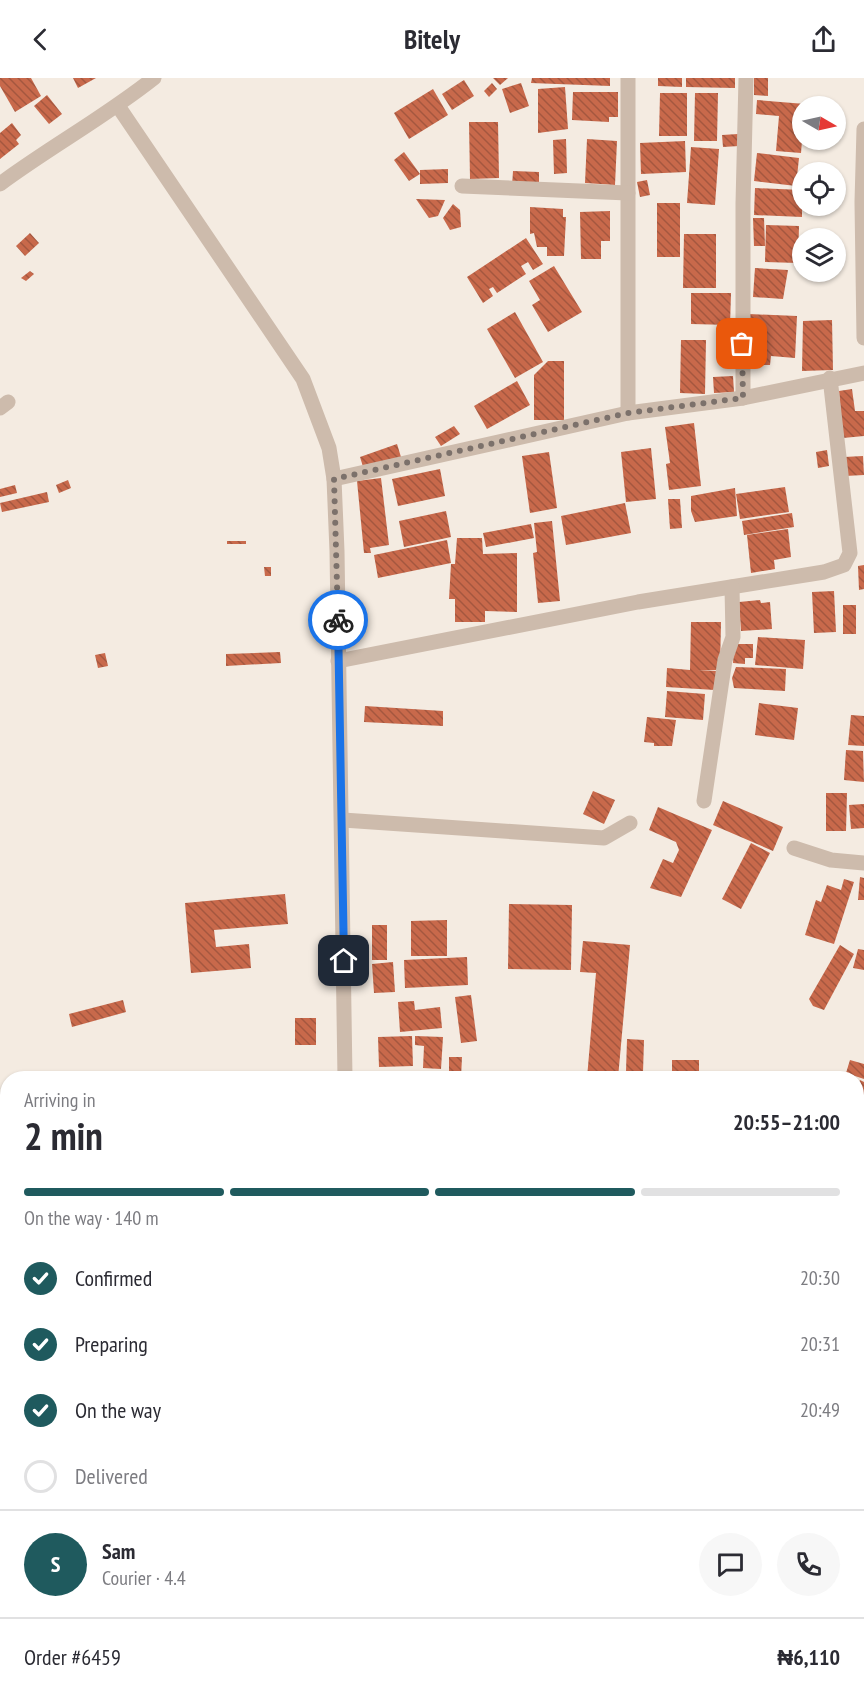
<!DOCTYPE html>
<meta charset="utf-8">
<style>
:root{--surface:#fff;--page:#f7f7f7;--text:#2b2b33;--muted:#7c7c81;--line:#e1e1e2;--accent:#1f5a5e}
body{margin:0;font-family:"PT Sans Narrow",sans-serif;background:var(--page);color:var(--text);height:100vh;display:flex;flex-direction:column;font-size:22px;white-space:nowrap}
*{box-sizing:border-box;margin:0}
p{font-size:20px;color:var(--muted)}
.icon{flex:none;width:33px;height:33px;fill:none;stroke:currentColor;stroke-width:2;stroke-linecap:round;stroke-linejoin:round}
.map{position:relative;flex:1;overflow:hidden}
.drawer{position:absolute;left:0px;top:993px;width:864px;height:638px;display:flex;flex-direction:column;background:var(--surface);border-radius:24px 24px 0 0;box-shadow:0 2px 4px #0004}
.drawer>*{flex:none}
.needle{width:39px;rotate:99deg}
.controls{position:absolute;left:792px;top:18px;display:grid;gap:12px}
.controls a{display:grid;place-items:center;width:54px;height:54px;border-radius:50%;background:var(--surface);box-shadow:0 2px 4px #0004;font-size:30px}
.pin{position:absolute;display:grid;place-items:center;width:51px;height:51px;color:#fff;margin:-26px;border-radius:12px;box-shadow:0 3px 9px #0006}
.courier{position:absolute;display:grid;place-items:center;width:60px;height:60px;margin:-30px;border:4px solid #1a73e8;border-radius:50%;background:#fff;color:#222;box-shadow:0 2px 8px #0007}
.summary em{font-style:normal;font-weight:700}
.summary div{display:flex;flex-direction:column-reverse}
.summary{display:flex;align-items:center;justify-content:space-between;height:102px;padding:0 24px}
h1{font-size:39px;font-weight:700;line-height:45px}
.bar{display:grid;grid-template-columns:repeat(4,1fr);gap:9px 6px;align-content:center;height:72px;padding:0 24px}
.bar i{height:8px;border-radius:4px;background:var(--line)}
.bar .active{background:var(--accent)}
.bar p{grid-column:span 4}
.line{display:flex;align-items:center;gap:15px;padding:0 24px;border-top:2px solid var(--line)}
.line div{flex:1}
.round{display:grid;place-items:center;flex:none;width:63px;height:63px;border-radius:32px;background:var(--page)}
ol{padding:0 24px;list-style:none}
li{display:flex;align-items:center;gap:18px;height:66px}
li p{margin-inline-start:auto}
li .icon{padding:6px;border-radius:50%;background:var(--accent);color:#fff;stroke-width:4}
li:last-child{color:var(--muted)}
li i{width:33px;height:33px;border:3px solid var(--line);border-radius:50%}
header{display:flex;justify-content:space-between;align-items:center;height:78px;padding:0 24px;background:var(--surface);font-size:27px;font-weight:700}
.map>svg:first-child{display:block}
.building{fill:url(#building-back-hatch)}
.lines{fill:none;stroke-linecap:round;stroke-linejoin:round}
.minor{stroke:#cdbbac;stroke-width:15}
.done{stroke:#7c716b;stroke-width:6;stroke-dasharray:0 10.8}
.route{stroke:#1a73e8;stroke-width:8}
</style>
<header><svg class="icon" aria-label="back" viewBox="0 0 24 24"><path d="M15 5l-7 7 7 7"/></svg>Bitely<svg class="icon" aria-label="share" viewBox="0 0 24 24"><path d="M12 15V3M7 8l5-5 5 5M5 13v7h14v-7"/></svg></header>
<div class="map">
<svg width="864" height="1630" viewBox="0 0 864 1630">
<defs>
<pattern id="building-back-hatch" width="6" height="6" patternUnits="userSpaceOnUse" patternTransform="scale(1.5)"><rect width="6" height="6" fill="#c8694b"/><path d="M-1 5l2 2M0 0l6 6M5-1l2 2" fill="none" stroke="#a4573f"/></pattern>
</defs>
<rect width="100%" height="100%" fill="#f4ebe1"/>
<g class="building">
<path d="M0,0H31L41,18L15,34L0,8Z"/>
<path d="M73,0H96L78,10Z"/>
<path d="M493,0H508L500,7Z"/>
<path d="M532,0H610V8L531,5Z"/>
<path d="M658,0H682V9L658,8Z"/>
<path d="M686,0H735V10L686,9Z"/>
<path d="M754,0H768V18L754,17Z"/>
<path d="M464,2L474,18L452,32L442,16Z"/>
<path d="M492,5L497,11L489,19L484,13Z"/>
<path d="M521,5L529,28L510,35L502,11Z"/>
<path d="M565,9L568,51L538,55V11Z"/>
<path d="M433,11L448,37L409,61L394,35Z"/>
<path d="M573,14H618V39H609V44L572,42Z"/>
<path d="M660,15H687V58H659Z"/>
<path d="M695,15H718L717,63H694Z"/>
<path d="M47,17L62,36L49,46L34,28Z"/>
<path d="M757,22L805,26L801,75L776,73L779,38L756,36Z"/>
<path d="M469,44H498L499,100L470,101Z"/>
<path d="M12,45L21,57L16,62L19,66L0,81V55Z"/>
<path d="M738,56L739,68L723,69L722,57Z"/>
<path d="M566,61L567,95L554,96L553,62Z"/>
<path d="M587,61L617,63L615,107L585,105Z"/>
<path d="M685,63L686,94L641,96L640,65Z"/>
<path d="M691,69L719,71L715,127L687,125Z"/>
<path d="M404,74L420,96L409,103L394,82Z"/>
<path d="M757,75L799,80L796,108L754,103Z"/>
<path d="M448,91V105L420,106V92Z"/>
<path d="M513,93L539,94V109L512,108Z"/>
<path d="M647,102L650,117L640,119L637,104Z"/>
<path d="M755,110L802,112V139L754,137Z"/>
<path d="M416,121L445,122L438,138L429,140Z"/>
<rect x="657" y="125" width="23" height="54"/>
<path d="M453,126L460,132L461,149L450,152L443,140Z"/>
<path d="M530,129L563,131V139H566L564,178H547V169H537L534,155L530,156Z"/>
<path d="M610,133V163H601V181H581L580,134Z"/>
<path d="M753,140H764L765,168H754Z"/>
<path d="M766,147L799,148L798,185L765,184Z"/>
<path d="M30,155L39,165L25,178L16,168Z"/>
<path d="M684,156H716V210H683Z"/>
<path d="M526,160L543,186L533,192L528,184L521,188L526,196L497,215L493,209L489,211L493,218L483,225L467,199Z"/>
<path d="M554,188L582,234L548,254L532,227L540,222L529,203Z"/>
<path d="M755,190L788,192L783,221L753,219Z"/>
<path d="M30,193L34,196L26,203L21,200Z"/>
<path d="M691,215H731L730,247L691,246Z"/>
<path d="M515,234L543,284L515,300L487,251Z"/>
<path d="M749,236L797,238L795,280L771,278L770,287H756L757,271H747Z"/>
<path d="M832,242L833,292L802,293L803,243Z"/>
<path d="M681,262H706L705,316L680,315Z"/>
<path d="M548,283H564V342H534V297Z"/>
<path d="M733,298L734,314L714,315L713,299Z"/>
<path d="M517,303L530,327L487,351L474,328Z"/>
<path d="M852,311L855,333H864V358L843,360L839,313Z"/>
<path d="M694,345L701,408L669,412L666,386L670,385L665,349Z"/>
<path d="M454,348L460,356L441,368L435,359Z"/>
<path d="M397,366L401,379L364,392L360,379Z"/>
<path d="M651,370L656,421L626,424L621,374Z"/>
<path d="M827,372L829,388L818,390L816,374Z"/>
<path d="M549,374L557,430L530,435L522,378Z"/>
<path d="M863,378L864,397L845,398L844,379Z"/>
<path d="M440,391L445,418L398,428L392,401Z"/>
<path d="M381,400L389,467L370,470L371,475H364L357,403Z"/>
<path d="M68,402L71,410L59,415L56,407Z"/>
<path d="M15,407L17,415L0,419V411Z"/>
<path d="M785,409L789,434L740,441L736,416Z"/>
<path d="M735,410L737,438L695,444L691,433V418Z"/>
<path d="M47,414L49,424L2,434L0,425Z"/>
<path d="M668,421H680L682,450L670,451Z"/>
<path d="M625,425L631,455L566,467L561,438Z"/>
<path d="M446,433L451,459L404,469L399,443Z"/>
<path d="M792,435L794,449L744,457L742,443Z"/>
<path d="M552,443L560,523L538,525L533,475L537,474L534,445Z"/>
<path d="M531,446L534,460L486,469L483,455Z"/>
<path d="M788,451L791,479L774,482L775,491L751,495L747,457Z"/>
<path d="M457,460H482L483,476L517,475V534L485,533V544H455V521H449L451,486H455Z"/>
<path d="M447,462L451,485L378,500L374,477Z"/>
<rect x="227" y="463" width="19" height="3"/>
<path d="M864,487V511L859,512L858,488Z"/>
<path d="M264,489H271V498H265Z"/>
<path d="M834,513L836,554L814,555L812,514Z"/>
<path d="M760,522L761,525L770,524L772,551L741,553L739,524Z"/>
<rect x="843" y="527" width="13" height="29"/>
<path d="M691,544H721L720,592H698L717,593L715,612L666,609L667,590L690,592Z"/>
<path d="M758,559L805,562L803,591L755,587Z"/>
<path d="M734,566H753V580H745V586L733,585Z"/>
<path d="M280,574L281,585L226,588V576Z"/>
<path d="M105,575L108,588L98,590L95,577Z"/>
<path d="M736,589L786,591L785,613L734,610L732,600Z"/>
<path d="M667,613L705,616L703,642L665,639Z"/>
<path d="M759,625L798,630L794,662L755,657Z"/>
<path d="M365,628L443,633V648L364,644Z"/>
<path d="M851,637L864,638V668L848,667Z"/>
<path d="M647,639L676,642L672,668H654V665L644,664Z"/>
<path d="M846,672L863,673L864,704L844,702Z"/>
<path d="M593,713L615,722L604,746L583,736Z"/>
<path d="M826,715H847L846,753H826Z"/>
<path d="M723,723L783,749L773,773L713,747Z"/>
<path d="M864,726V750L851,751L849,727Z"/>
<path d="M658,729L712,752L681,819L650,810L663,781L673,785L679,772L676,764L649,752Z"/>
<path d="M751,765L770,775L741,831L722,821Z"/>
<path d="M860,799L864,800V822H858Z"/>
<path d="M844,801L854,804L834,866L805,857L816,822L821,824L827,807L841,812Z"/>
<path d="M285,816L288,846L214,852L216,869L249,866L251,890L191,895L185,825Z"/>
<path d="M509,826L572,827L571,892L508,891Z"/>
<path d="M447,842V878H411V843Z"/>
<rect x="372" y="847" width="15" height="35"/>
<path d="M583,863L630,867L618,1000H587L596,895L580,894Z"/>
<path d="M840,867L854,876L824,932L813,928L809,921Z"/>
<path d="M858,871L864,872V892L853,890Z"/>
<path d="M467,879L468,907L405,910L404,882Z"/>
<path d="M393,884L395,914L374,915L372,886Z"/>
<path d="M471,917L477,963L461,965L455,919Z"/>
<path d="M123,922L126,934L72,949L69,936Z"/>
<path d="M414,923L415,932L440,929L442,950L400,954L398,924Z"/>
<rect x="295" y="940" width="21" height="27"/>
<path d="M412,958L413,988L379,989L378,959Z"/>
<path d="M415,958L443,959L441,991L423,990L424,968L415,967Z"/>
<path d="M627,961L644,962L643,994L626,993Z"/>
<path d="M449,979H462L461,1000H449Z"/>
<rect x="672" y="982" width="27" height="18"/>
<path d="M850,982L864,986V1001L846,995Z"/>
<path d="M860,1002L864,1004V1049L856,1064V1010Z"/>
<path d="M6,1056L8,1087L0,1089V1057Z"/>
<path d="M8,1101V1120L0,1122V1103Z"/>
<path d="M8,1225V1265L0,1266V1226Z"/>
<rect x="856" y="1283" width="8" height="48"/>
<path d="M864,1353V1377L856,1378V1354Z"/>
<path d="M864,1379V1403L856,1404V1380Z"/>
<path d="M4,1390L6,1454L0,1455V1391Z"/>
<path d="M858,1468H864V1533L856,1532Z"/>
<path d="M254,1623H267L268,1630H254Z"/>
<path d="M465,1623H484L483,1630H464Z"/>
<path d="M750,1623H765L764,1630H749Z"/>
<path d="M585,1624V1630H558V1625Z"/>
<path d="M618,1625V1630H602V1627Z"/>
</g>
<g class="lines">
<g class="minor">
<path d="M628,0V335"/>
<path d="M118,28L303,301L329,370L334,401L337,473L345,1000"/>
<path d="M864,51L862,124L864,260"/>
<path d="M0,106C50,69 105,39 154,0"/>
<path d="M462,108L628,115"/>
<path d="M743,320V126L746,0"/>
<path d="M0,330L8,324"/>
<path d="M334,401L628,335L743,320L864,295"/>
<path d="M338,583L638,524L824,494L844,487L850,475L830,300"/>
<path d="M704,723L725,582L733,559L732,509"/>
<path d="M343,742L604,760L630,745"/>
<path d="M794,770L831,782L864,785"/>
<path d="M856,1088H864"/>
<path d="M856,1334H864"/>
<path d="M0,1478L8,1477"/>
<path d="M856,1548H864"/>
<path d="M681,1623L734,1630"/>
<path d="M138,1630L218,1623"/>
<path d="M349,1630V1623"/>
<path d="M772,1630V1623"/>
</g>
</g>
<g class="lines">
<path class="done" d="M338,542L334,401L628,335L743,320L742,266"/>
<path class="route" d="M338,542L344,883"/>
</g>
</svg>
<div class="controls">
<a><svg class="needle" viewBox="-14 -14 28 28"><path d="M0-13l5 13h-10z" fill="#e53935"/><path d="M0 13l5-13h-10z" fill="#7c7c81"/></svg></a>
<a><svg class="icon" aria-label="locate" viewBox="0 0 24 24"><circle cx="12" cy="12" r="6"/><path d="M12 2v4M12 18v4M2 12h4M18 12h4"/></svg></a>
<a><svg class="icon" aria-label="layers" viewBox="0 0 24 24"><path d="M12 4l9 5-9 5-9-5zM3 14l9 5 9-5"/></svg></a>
</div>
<div class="pin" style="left:742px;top:266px;background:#ea580c"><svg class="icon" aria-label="bag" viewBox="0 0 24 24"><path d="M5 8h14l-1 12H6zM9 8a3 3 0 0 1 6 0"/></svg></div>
<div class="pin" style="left:344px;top:883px;background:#1f2937"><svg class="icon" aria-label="home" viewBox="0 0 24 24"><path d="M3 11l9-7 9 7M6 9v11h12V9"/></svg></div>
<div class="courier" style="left:338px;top:542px"><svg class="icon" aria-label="bike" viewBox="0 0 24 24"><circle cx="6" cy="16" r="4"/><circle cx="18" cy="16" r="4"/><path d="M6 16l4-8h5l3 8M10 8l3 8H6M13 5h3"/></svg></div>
<section class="drawer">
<div class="summary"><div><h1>2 min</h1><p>Arriving in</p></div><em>20:55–21:00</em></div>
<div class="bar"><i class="active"></i><i class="active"></i><i class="active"></i><i></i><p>On the way · 140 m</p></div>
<ol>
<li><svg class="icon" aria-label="check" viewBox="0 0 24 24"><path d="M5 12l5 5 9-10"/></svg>Confirmed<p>20:30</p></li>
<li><svg class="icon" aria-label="check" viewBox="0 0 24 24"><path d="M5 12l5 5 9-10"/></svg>Preparing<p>20:31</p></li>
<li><svg class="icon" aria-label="check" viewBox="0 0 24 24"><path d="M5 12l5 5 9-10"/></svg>On the way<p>20:49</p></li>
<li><i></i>Delivered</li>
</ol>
<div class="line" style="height:108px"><b class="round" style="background:var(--accent);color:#fff">S</b><div><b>Sam</b><p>Courier · 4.4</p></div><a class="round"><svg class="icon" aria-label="chat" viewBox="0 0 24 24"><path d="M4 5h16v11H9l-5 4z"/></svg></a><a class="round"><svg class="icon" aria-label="phone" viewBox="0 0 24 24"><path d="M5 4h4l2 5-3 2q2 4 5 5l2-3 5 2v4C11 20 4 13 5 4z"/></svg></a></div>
<div class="line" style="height:78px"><div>Order #6459</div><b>₦6,110</b></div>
</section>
</div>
